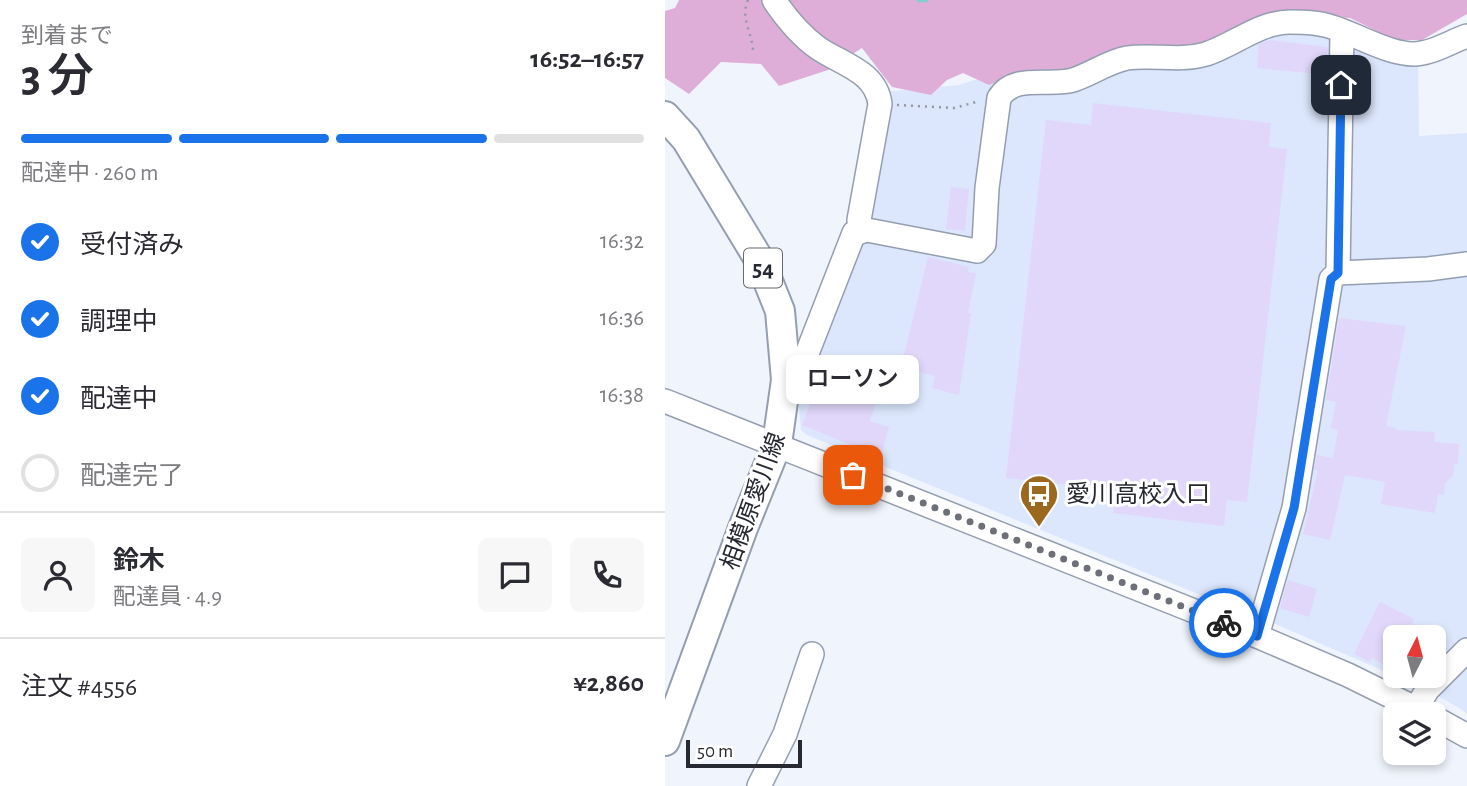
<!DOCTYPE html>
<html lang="ja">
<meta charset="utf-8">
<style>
:root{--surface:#fff;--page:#f7f7f7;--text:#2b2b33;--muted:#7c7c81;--line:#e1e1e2;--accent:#1a73e8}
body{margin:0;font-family:"Alegreya Sans","Noto Sans JP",sans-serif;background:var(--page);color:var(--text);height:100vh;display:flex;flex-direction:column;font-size:26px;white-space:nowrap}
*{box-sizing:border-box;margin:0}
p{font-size:23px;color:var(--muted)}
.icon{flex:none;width:38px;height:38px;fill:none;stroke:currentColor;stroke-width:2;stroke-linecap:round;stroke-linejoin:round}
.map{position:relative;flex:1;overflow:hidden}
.side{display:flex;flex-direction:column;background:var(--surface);width:665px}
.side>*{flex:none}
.needle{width:46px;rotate:6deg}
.fabs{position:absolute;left:718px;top:625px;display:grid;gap:14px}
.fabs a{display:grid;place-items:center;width:63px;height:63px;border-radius:10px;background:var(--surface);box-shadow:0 4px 10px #0003;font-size:35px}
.scale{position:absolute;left:21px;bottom:18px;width:116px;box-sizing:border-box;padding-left:7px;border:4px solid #262931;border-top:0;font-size:19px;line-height:24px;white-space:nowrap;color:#262931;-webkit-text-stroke:5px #fff;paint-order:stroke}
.pin{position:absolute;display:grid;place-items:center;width:60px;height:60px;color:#fff;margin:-30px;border-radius:14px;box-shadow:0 4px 10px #0006}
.courier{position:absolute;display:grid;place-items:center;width:70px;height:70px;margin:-35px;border:5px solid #1a73e8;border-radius:50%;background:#fff;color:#222;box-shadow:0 2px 9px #0007}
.bubble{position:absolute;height:49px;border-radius:10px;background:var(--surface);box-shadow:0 4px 10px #0003;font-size:23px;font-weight:600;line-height:49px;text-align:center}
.summary em{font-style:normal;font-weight:600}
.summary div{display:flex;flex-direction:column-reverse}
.summary{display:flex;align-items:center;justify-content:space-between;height:119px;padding:0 21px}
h1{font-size:46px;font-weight:600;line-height:52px}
.bar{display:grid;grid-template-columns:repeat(4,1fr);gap:10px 7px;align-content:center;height:84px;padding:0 21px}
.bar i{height:9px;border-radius:5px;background:var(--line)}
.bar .selected{background:var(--accent)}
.bar p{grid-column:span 4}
.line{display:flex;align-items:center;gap:18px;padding:0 21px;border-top:2px solid var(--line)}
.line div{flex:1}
.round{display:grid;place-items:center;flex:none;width:74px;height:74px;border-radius:10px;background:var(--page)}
ol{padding:0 21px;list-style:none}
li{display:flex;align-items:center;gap:21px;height:77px}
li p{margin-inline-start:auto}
li .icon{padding:7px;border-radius:50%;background:var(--accent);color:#fff;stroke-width:4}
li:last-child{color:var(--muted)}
li i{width:38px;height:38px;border:4px solid var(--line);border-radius:50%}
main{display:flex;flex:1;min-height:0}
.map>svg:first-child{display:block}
.built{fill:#dce7fd;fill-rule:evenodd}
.forest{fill:#dfaed8}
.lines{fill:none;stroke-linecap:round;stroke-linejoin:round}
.stream{stroke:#7dcfd1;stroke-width:4.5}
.building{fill:#e0d7fa}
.minor-casing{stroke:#949eb1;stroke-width:26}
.major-casing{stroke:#949eb1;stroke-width:32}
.path{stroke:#94979f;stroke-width:2.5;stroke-dasharray:2 5;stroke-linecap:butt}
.minor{stroke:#fff;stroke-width:23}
.major{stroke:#fff;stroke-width:28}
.done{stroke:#6d7078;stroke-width:7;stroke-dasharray:0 12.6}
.route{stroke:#1a73e8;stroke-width:9}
.labels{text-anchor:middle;stroke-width:6;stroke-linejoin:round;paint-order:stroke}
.shield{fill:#fff;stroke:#67696f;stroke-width:2}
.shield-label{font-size:23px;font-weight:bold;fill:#262931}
.poi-label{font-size:24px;fill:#262931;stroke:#fff;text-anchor:start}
.street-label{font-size:24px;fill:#262931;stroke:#fff}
</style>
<main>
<section class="side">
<div class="summary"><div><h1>3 分</h1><p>到着まで</p></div><em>16:52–16:57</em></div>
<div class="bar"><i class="selected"></i><i class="selected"></i><i class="selected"></i><i></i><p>配達中 · 260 m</p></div>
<ol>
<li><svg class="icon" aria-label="check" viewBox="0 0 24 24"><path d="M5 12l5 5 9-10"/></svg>受付済み<p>16:32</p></li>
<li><svg class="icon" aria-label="check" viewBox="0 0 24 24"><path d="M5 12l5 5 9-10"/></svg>調理中<p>16:36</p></li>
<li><svg class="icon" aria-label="check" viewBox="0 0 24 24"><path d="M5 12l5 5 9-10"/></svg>配達中<p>16:38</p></li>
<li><i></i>配達完了</li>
</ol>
<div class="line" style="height:126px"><a class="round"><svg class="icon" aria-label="person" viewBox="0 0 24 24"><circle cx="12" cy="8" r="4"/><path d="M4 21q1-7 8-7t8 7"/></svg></a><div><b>鈴木</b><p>配達員 · 4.9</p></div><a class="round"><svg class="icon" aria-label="chat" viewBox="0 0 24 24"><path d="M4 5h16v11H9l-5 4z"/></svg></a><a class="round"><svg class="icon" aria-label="phone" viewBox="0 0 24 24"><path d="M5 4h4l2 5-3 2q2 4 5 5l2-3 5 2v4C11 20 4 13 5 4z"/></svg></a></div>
<div class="line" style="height:91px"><div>注文 #4556</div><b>¥2,860</b></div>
</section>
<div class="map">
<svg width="802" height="786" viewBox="0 0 802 786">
<rect width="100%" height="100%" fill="#f0f4fc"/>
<g class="built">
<path d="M600,7L672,18L670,252L626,494L590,617L142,435L136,430L134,407L137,383L162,321L217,92L294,85L351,67Z"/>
<path d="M681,42L753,59L754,136L802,133V259L684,264Z"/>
<path d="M802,271V642L756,690L712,668L603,621L673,285L679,279ZM730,637H768V676H730Z"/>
<path d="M802,658V713L768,693Z"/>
</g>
<path class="forest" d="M14,0H802V14L757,40H730L685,18L602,13L540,42L516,50L404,71L349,75L324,85L298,73L282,80L266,95L227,87L197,48L163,70L114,86L96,64L56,62L24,94L0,78V11L10,8Z"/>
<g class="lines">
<path class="stream" d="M254,0H261"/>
</g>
<g class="building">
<path d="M605,40L663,47L662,75L592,68L594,44Z"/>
<path d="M428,103L606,123L604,147L622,149L582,502L562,500L559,526L448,513L451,490L341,478L381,120L426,125Z"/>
<path d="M286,187L304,189L300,231L281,229Z"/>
<path d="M263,257L304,267L303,272L311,273L303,313H306L294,395L267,388L270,376L236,367Z"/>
<path d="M674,318L741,326L721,426L731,428L730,430L770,432L769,442L794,444L793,464H789L788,476L780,483L779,495L773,494L770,513L716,504L720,482L680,475L665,540L638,534L653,470H649L652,455L668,458L673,430L666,428L671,402L661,400Z"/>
<path d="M152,386L178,395L180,390L212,398L205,421L224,427L215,458L185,448L186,445L137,425Z"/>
<path d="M623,580L652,589L644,617L615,608Z"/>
<path d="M715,602L749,619L747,623L770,637H730V671L707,658L705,662L689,654Z"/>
</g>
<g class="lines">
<g class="minor-casing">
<g id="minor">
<path d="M109,0C121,18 135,35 153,48C176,64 211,71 215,104L194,220L195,232"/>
<path d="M673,273L677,32"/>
<path d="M121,380L134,374L189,233L202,230L312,251L319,244L322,188L334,98C349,73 385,87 408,80C427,74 442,62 462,58C488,54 514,62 541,54C569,45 594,22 625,22C638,22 653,22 667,27C692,34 730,59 757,53C772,51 787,41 802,36"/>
<path d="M0,401L592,636L683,675L762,714"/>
<path d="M592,636L629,508L666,279L673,273L763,269L802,264"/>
<path d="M751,708L763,689L802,650"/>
<path d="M768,717L802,736"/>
<path d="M94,786L120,734L147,654"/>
</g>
</g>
<g class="major-casing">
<path id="major" d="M0,116L21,139L95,261L115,311L121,380L112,444L78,528L0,741"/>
</g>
<g class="path">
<path d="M83,0C75,18 87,32 88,51"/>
<path d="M232,105L289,108L315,101"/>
</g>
<use href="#minor" class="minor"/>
<use href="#major" class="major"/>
</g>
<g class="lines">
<path class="done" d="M188,475L559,623"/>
<path class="route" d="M559,623L592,636L629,508L666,279L673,273L676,85"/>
</g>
<defs>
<g id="bus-pin" transform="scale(2.0125)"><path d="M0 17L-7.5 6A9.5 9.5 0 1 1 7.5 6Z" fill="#9c681f" stroke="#fff"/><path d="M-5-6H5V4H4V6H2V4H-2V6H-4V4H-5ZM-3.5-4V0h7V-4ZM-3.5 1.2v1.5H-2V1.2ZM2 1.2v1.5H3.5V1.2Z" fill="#fff"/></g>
</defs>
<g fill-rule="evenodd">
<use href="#bus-pin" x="374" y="494"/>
</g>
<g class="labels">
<rect class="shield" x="79" y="248.5" width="38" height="39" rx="5"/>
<g class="shield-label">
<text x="98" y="276">54</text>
</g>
<g class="poi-label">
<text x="401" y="502">愛川高校入口</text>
</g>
<g class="street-label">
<text transform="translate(88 501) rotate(-70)" y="8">相模原愛川線</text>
</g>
</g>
</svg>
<div class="fabs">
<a><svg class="needle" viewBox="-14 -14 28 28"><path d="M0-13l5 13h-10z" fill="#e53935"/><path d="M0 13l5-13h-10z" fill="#7c7c81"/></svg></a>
<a><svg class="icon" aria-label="layers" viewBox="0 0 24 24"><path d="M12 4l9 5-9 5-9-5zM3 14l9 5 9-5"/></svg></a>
</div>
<div class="scale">50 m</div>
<div class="pin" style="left:188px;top:475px;background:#ea580c"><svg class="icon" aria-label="bag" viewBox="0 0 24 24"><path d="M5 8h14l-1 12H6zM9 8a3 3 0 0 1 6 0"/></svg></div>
<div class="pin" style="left:676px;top:85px;background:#1f2937"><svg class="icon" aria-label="home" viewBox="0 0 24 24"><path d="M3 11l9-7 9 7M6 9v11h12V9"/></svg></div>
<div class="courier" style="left:559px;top:623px"><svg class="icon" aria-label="bike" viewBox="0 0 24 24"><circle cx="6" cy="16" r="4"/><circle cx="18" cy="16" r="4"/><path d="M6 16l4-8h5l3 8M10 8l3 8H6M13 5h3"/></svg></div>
<div class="bubble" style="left:121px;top:355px;width:133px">ローソン</div>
</div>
</main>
